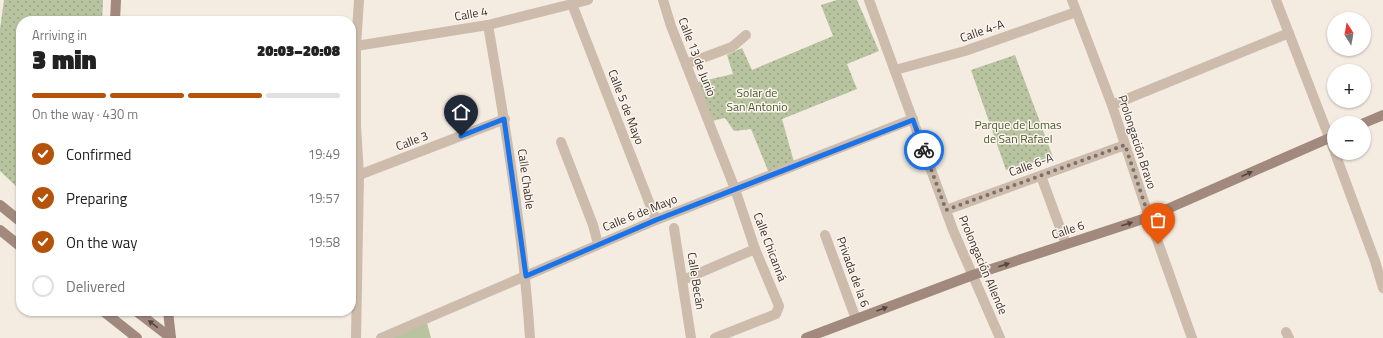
<!DOCTYPE html>
<meta charset="utf-8">
<style>
:root{--surface:#fff;--page:#f6f6f6;--text:#222;--muted:#767676;--line:#e0e0e0;--accent:#b45309}
body{margin:0;font-family:"Titillium Web",sans-serif;background:var(--page);color:var(--text);height:100vh;display:flex;flex-direction:column;font-size:15px;white-space:nowrap}
*{box-sizing:border-box;margin:0}
p{font-size:13px;color:var(--muted)}
.icon{flex:none;width:22px;height:22px;fill:none;stroke:currentColor;stroke-width:2;stroke-linecap:round;stroke-linejoin:round}
.map{position:relative;flex:1;overflow:hidden}
.drawer{position:absolute;left:16px;top:16px;width:340px;height:300px;display:flex;flex-direction:column;background:var(--surface);border-radius:16px;box-shadow:0 1px 3px #0004}
.drawer>*{flex:none}
.needle{width:26px;rotate:349deg}
.controls{position:absolute;left:1327px;top:12px;display:grid;gap:8px}
.controls a{display:grid;place-items:center;width:44px;height:44px;border-radius:50%;background:var(--surface);box-shadow:0 1px 3px #0004;font-size:20px}
.pin{position:absolute;display:grid;place-items:center;width:34px;height:34px;color:#fff;margin:-41px -17px;border-radius:50% 50% 50% 0;rotate:-45deg;box-shadow:0 0 4px #0007}
.pin .icon{rotate:45deg}
.courier{position:absolute;display:grid;place-items:center;width:40px;height:40px;margin:-20px;border:3px solid #1a73e8;border-radius:50%;background:#fff;color:#222;box-shadow:0 1px 5px #0007}
.headline em{font-style:normal;font-weight:800}
.headline div{display:flex;flex-direction:column-reverse}
.headline{display:flex;align-items:center;justify-content:space-between;height:68px;padding:0 16px}
h1{font-size:26px;font-weight:800;line-height:30px}
.bar{display:grid;grid-template-columns:repeat(4,1fr);gap:6px 4px;align-content:center;height:48px;padding:0 16px}
.bar i{height:5px;border-radius:3px;background:var(--line)}
.bar .active{background:var(--accent)}
.bar p{grid-column:span 4}
ol{padding:0 16px;list-style:none}
li{display:flex;align-items:center;gap:12px;height:44px}
li p{margin-inline-start:auto}
li .icon{padding:4px;border-radius:50%;background:var(--accent);color:#fff;stroke-width:4}
li:last-child{color:var(--muted)}
li i{width:22px;height:22px;border:2px solid var(--line);border-radius:50%}
.map>svg:first-child{display:block}
.grass{fill:#b8c4a0}
.park{fill:url(#park-dots)}
.lines{fill:none;stroke-linecap:round;stroke-linejoin:round}
.street{stroke:#cdbbac;stroke-width:10}
.secondary{stroke:#a18a7d;stroke-width:10}
.oneway{fill:#544640}
.done{stroke:#7c716b;stroke-width:4;stroke-dasharray:0 7.2}
.route{stroke:#1a73e8;stroke-width:5}
.labels{text-anchor:middle;stroke-width:3;stroke-linejoin:round;paint-order:stroke}
.street-label{font-size:12px;fill:#3b302b;stroke:#fbf5ee}
.park-label{font-size:12px;fill:#4a5a2e;stroke:#fbf5ee}
</style>
<div class="map">
<svg width="1383" height="338" viewBox="0 0 1383 338">
<defs>
<pattern id="park-dots" width="8" height="8" patternUnits="userSpaceOnUse"><rect width="8" height="8" fill="#b8c4a0"/><path d="M2 2h.1M6 6h.1" fill="none" stroke="#97a083" stroke-width="1.8" stroke-linecap="round"/></pattern>
</defs>
<rect width="100%" height="100%" fill="#f4ebe1"/>
<path class="grass" d="M427,323L431,338H390Z"/>
<g class="park">
<path d="M4,0H103L102,21H21V191L0,171V29Z"/>
<path d="M837,0H857L879,51L847,64L857,89L782,119L794,162L769,173L751,129L734,131L725,118L712,121L698,82L733,74L727,55L742,48L752,70L833,36L821,5Z"/>
<path d="M1015,55L1053,157L1006,170L971,70Z"/>
</g>
<g class="lines">
<g class="street">
<path d="M663,0L671,26L735,189L755,249L779,306L776,314L715,338"/>
<path d="M869,0L953,230L1000,338"/>
<path d="M1072,0L1112,105L1149,217L1192,338"/>
<path d="M1276,0L1334,150"/>
<path d="M572,4L656,220"/>
<path d="M488,25C506,129 523,233 530,338"/>
<path d="M356,46L488,25L588,0"/>
<path d="M686,64L732,47L746,35"/>
<path d="M895,70L965,51L1076,12"/>
<path d="M1112,105L1289,33"/>
<path d="M561,142L593,225L598,244"/>
<path d="M1335,153L1375,261L1383,288"/>
<path d="M1041,176L1066,244"/>
<path d="M351,178L505,119"/>
<path d="M946,210L1125,145"/>
<path d="M674,228L691,338"/>
<path d="M825,235L856,319"/>
<path d="M683,280L755,249"/>
<path d="M1286,332L1289,338"/>
<path d="M356,338L359,175L356,126V46L359,0"/>
<path d="M381,338L656,220L913,119"/>
</g>
<g class="secondary">
<path d="M115,21L116,0"/>
<path d="M1364,123L1383,115"/>
<path d="M0,205L21,222"/>
<path d="M0,230L21,247"/>
<path d="M103,311L137,338"/>
<path d="M136,311L171,338"/>
<path d="M168,311L171,338"/>
<path d="M806,338L973,275L1149,217L1334,136"/>
</g>
</g>
<defs><path id="oneway-solid" d="M-6-.8H1V-3.2L6.5 0L1 3.2V.8H-6Z"/></defs>
<g class="oneway">
<use href="#oneway-solid" transform="translate(1247 174) rotate(-24)"/>
<use href="#oneway-solid" transform="translate(1127 224) rotate(-18)"/>
<use href="#oneway-solid" transform="translate(1004 265) rotate(-18)"/>
<use href="#oneway-solid" transform="translate(882 309) rotate(-20)"/>
<use href="#oneway-solid" transform="translate(153 324) rotate(-142)"/>
</g>
<g class="lines">
<path class="done" d="M924,150L946,210L1125,145L1158,244"/>
<path class="route" d="M461,136L504,119L526,276L656,220L913,120L924,150"/>
</g>
<g class="labels">
<g class="street-label">
<text transform="translate(471 14) rotate(-10)" y="4">Calle 4</text>
<text transform="translate(982 31) rotate(-19)" y="4">Calle 4-A</text>
<text transform="translate(697 57) rotate(69)" y="4">Calle 13 de Junio</text>
<text transform="translate(626 107) rotate(69)" y="4">Calle 5 de Mayo</text>
<text transform="translate(412 141) rotate(-21)" y="4">Calle 3</text>
<text transform="translate(1137 142) rotate(72)" y="4">Prolongación Bravo</text>
<text transform="translate(1031 165) rotate(-20)" y="4">Calle 6-A</text>
<text transform="translate(526 179) rotate(82)" y="4">Calle Chable</text>
<text transform="translate(640 213) rotate(-22)" y="4">Calle 6 de Mayo</text>
<text transform="translate(1068 230) rotate(-18)" y="4">Calle 6</text>
<text transform="translate(770 247) rotate(69)" y="4">Calle Chicanná</text>
<text transform="translate(983 265) rotate(67)" y="4">Prolongación Allende</text>
<text transform="translate(853 272) rotate(70)" y="4">Privada de la 6</text>
<text transform="translate(696 281) rotate(81)" y="4">Calle Becán</text>
</g>
<g class="park-label">
<text x="757" y="97">Solar de<tspan x="757" dy="14">San Antonio</tspan></text>
<text x="1018" y="129">Parque de Lomas<tspan x="1018" dy="14">de San Rafael</tspan></text>
</g>
</g>
</svg>
<div class="controls">
<a><svg class="needle" viewBox="-14 -14 28 28"><path d="M0-13l5 13h-10z" fill="#e53935"/><path d="M0 13l5-13h-10z" fill="#767676"/></svg></a>
<a>+</a>
<a>−</a>
</div>
<div class="pin" style="left:1158px;top:244px;background:#ea580c"><svg class="icon" aria-label="bag" viewBox="0 0 24 24"><path d="M5 8h14l-1 12H6zM9 8a3 3 0 0 1 6 0"/></svg></div>
<div class="pin" style="left:461px;top:136px;background:#1f2937"><svg class="icon" aria-label="home" viewBox="0 0 24 24"><path d="M3 11l9-7 9 7M6 9v11h12V9"/></svg></div>
<div class="courier" style="left:924px;top:150px"><svg class="icon" aria-label="bike" viewBox="0 0 24 24"><circle cx="6" cy="16" r="4"/><circle cx="18" cy="16" r="4"/><path d="M6 16l4-8h5l3 8M10 8l3 8H6M13 5h3"/></svg></div>
<section class="drawer">
<div class="headline"><div><h1>3 min</h1><p>Arriving in</p></div><em>20:03–20:08</em></div>
<div class="bar"><i class="active"></i><i class="active"></i><i class="active"></i><i></i><p>On the way · 430 m</p></div>
<ol>
<li><svg class="icon" aria-label="check" viewBox="0 0 24 24"><path d="M5 12l5 5 9-10"/></svg>Confirmed<p>19:49</p></li>
<li><svg class="icon" aria-label="check" viewBox="0 0 24 24"><path d="M5 12l5 5 9-10"/></svg>Preparing<p>19:57</p></li>
<li><svg class="icon" aria-label="check" viewBox="0 0 24 24"><path d="M5 12l5 5 9-10"/></svg>On the way<p>19:58</p></li>
<li><i></i>Delivered</li>
</ol>
</section>
</div>
